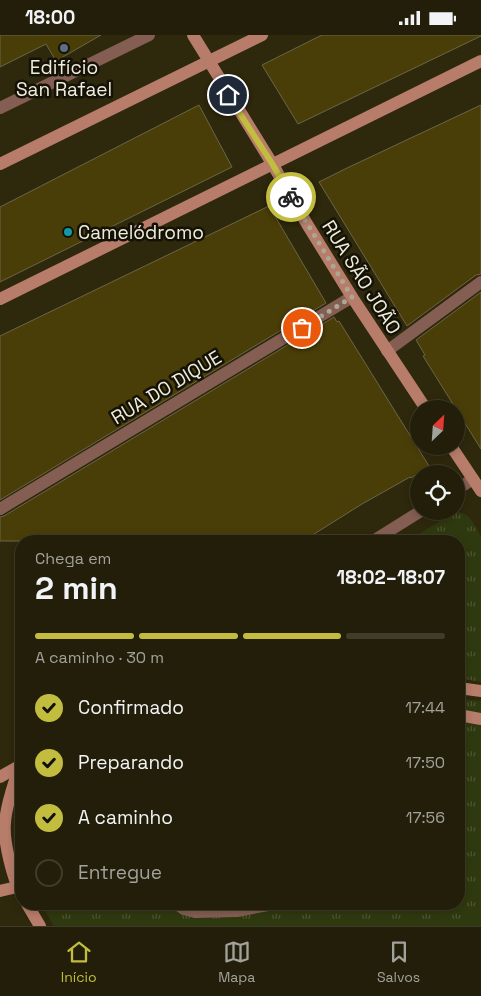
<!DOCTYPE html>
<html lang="pt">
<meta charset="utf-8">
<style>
:root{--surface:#221e09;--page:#2a2712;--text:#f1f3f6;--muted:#a2a29c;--line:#3f3c2a;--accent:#c2bd3f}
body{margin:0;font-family:"Space Grotesk",sans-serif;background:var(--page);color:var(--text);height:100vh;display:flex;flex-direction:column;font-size:19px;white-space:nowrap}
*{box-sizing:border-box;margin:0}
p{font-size:16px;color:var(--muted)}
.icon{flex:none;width:28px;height:28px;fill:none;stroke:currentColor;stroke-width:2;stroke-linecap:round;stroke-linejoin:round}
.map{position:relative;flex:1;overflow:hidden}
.sheet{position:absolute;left:15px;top:500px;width:450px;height:375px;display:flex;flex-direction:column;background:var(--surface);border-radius:20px;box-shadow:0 2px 8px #0003,0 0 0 1px var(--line)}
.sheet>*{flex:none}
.needle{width:32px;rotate:25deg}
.buttons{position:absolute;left:410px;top:365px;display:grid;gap:10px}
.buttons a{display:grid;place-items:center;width:55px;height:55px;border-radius:50%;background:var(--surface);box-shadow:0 2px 8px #0003,0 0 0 1px var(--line);font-size:25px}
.pin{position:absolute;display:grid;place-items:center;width:42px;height:42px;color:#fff;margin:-21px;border:2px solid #fff;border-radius:50%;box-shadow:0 1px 5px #0007}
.courier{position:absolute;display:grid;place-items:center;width:50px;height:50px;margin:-25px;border:4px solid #c2bd3f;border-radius:50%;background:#fff;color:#222;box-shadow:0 1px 6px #0007}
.summary em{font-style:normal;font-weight:700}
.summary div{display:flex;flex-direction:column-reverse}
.summary{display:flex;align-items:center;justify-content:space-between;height:85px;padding:0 20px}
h1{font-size:32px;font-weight:700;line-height:38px}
.bar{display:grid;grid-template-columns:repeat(4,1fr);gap:8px 5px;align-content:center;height:60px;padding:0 20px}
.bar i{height:6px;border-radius:4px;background:var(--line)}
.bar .current{background:var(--accent)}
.bar p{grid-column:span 4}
ol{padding:0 20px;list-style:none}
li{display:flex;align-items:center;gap:15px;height:55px}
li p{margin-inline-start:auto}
li .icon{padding:5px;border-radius:50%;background:var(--accent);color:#111;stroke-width:4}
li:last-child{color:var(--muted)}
li i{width:28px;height:28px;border:2px solid var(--line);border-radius:50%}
.status{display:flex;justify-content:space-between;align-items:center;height:35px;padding:0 25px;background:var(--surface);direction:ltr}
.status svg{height:14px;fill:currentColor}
.dock{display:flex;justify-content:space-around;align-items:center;height:70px;border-top:1px solid var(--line);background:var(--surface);font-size:14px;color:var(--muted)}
.dock a{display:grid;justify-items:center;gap:2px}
.dock .current{color:var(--accent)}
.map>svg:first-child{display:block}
.park{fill:url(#park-tufts)}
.building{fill:#4a3e08;stroke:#6c6548}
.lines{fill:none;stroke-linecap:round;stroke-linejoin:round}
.lane{stroke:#845e53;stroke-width:12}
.street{stroke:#845e53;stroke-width:12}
.secondary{stroke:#b77c6a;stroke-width:12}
.done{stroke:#aba793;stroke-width:5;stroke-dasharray:0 9}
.route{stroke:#c2bd3f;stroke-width:6}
.service-dot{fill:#5c6f8a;stroke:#141106;stroke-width:2}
.culture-dot{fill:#0f9aa8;stroke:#141106;stroke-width:2}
.labels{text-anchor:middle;stroke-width:5;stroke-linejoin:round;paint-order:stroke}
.poi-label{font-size:19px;fill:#efecdb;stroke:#141106}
.street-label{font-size:19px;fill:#efecdb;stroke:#141106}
</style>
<div class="status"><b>18:00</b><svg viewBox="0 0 49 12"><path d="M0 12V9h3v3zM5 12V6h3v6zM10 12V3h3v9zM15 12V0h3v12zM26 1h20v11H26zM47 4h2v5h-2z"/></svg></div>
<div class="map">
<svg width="481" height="891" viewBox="0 0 481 891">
<defs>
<pattern id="park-tufts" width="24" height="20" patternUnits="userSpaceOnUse" patternTransform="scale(1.25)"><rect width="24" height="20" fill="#2f390f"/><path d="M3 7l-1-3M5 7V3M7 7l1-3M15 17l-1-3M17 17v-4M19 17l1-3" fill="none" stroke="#4d5631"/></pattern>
</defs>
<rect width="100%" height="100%" fill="#2e280c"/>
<g class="park">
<path d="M457,477C471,478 474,490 481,501V647L459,643V506H408L453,478Z"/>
<path d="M459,664L481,666V891H54L41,869H459Z"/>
</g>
<g class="building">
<path d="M0,0H101L56,26L46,9L0,32Z"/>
<path d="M322,0H481V1L298,89L262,30Z"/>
<path d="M199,70L232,132L0,247V172Z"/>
<path d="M481,70V239L476,240L407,291L319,147L347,133Z"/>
<path d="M269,171L326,268L0,465V301Z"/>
<path d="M481,257V414L423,321L425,320L416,305Z"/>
<path d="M334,282L337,287L339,286L429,431L411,443L410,442L362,469L303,506H0V482L4,481Z"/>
</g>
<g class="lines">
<path class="lane" d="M177,869L184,874L195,877L237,876L273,869"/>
<g class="street">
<path d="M0,73L149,0"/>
<path d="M387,316L481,247"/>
<path d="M456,455L473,444"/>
<path d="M0,474L352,262"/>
<path d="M373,506L421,476"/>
</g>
<g class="secondary">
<path d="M193,0L273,130L307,189L352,262L426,374"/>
<path d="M0,129L262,0"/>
<path d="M0,264L481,26"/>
<path d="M451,411L481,456"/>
<path d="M459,653L481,656"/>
<path d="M459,680L481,684"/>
<path d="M19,732C14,750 6,769 5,788C3,806 13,844 21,859"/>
<path d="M0,742L21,730"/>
<path d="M0,856L17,852L21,849"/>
<path d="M27,869L40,891"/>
</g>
</g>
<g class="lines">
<path class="done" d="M291,162L352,262L302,293"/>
<path class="route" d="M228,60L273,130L291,162"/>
</g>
<circle class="service-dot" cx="64" cy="13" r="5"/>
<circle class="culture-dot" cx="68" cy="197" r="5"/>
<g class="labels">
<g class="poi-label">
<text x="64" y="39">Edifício<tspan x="64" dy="22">San Rafael</tspan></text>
<text x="78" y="204" text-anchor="start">Camelódromo</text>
</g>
<g class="street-label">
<text transform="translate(362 242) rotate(58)" y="7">RUA SÃO JOÃO</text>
<text transform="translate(166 352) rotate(-31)" y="7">RUA DO DIQUE</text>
</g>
</g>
</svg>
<div class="buttons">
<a><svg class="needle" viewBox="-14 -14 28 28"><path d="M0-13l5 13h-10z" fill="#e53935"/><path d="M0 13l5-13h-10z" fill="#a2a29c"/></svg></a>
<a><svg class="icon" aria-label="locate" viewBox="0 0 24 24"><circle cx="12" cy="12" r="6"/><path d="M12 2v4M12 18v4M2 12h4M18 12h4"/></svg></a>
</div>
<div class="pin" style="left:302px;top:293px;background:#ea580c"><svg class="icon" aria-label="bag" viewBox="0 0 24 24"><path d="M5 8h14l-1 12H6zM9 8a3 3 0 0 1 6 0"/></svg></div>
<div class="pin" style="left:228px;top:60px;background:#1f2937"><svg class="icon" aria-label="home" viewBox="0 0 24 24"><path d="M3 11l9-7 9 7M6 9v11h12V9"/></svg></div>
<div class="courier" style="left:291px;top:162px"><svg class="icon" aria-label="bike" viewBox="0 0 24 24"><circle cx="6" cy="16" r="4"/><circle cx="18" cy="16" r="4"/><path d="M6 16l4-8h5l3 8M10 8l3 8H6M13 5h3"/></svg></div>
<section class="sheet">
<div class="summary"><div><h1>2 min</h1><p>Chega em</p></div><em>18:02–18:07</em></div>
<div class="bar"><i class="current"></i><i class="current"></i><i class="current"></i><i></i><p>A caminho · 30 m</p></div>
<ol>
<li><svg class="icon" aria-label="check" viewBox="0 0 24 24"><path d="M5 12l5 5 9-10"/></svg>Confirmado<p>17:44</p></li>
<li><svg class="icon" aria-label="check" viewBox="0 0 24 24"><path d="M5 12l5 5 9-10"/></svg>Preparando<p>17:50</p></li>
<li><svg class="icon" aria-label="check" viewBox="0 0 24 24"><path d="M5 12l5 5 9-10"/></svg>A caminho<p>17:56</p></li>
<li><i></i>Entregue</li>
</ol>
</section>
</div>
<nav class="dock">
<a class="current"><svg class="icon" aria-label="home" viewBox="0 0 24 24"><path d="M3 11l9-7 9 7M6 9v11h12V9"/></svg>Início</a>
<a><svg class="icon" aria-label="map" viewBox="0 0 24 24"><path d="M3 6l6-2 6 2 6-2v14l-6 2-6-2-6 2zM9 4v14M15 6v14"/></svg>Mapa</a>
<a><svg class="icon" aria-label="saved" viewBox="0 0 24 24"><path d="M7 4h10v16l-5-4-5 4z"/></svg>Salvos</a>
</nav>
